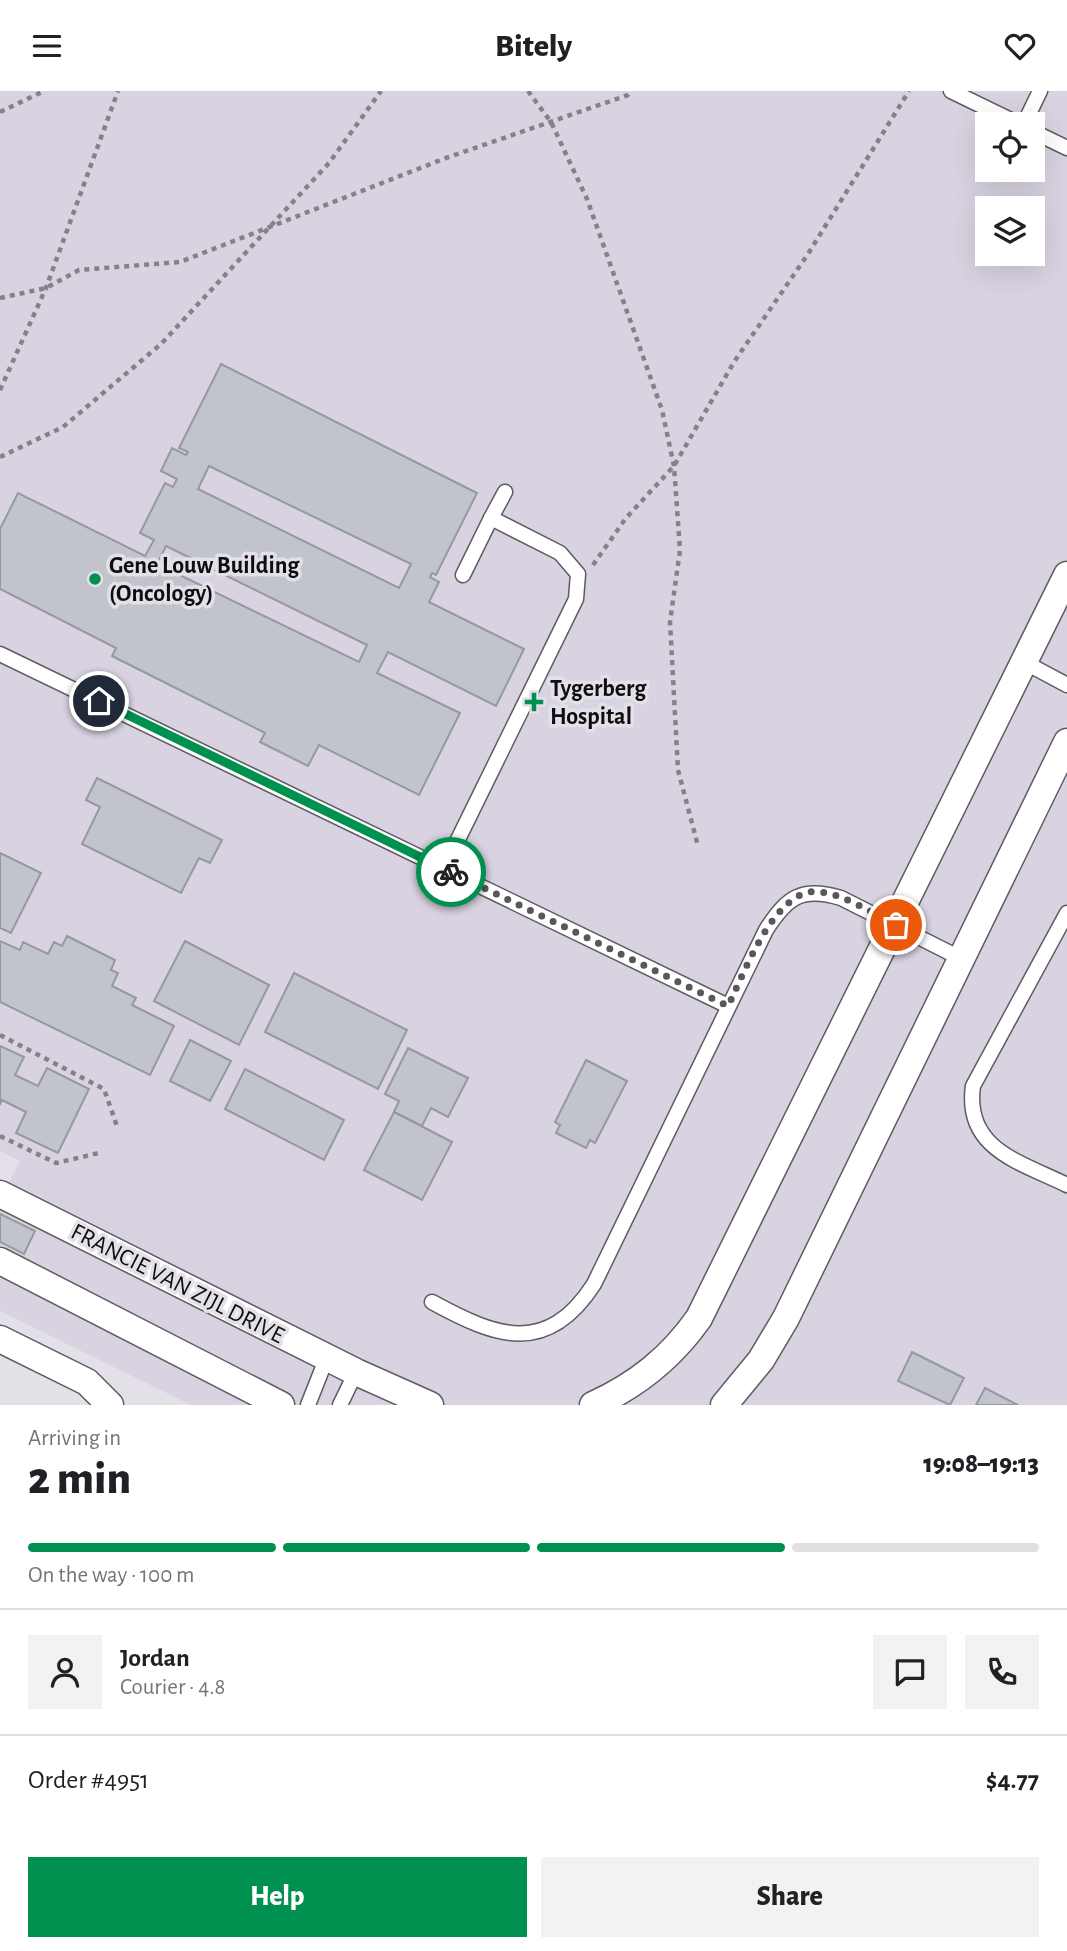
<!DOCTYPE html>
<meta charset="utf-8">
<style>
:root{--surface:#fff;--page:#f2f2f2;--text:#202124;--muted:#757577;--line:#e0e0e0;--accent:#009050}
body{margin:0;font-family:"Alegreya Sans",sans-serif;background:var(--page);color:var(--text);height:100vh;display:flex;flex-direction:column;font-size:26px;white-space:nowrap}
*{box-sizing:border-box;margin:0}
p{font-size:23px;color:var(--muted)}
.icon{flex:none;width:38px;height:38px;fill:none;stroke:currentColor;stroke-width:2;stroke-linecap:round;stroke-linejoin:round}
.map{position:relative;height:1314px;overflow:hidden}
.drawer{display:flex;flex-direction:column;background:var(--surface);flex:1}
.drawer>*{flex:none}
.controls{position:absolute;left:975px;top:21px;display:grid;gap:14px}
.controls a{display:grid;place-items:center;width:70px;height:70px;border-radius:0px;background:var(--surface);box-shadow:0 7px 28px #0002;font-size:35px}
.pin{position:absolute;display:grid;place-items:center;width:60px;height:60px;color:#fff;margin:-30px;border:4px solid #fff;border-radius:50%;box-shadow:0 2px 7px #0007}
.courier{position:absolute;display:grid;place-items:center;width:70px;height:70px;margin:-35px;border:5px solid #009050;border-radius:50%;background:#fff;color:#222;box-shadow:0 2px 9px #0007}
.headline em{font-style:normal;font-weight:800}
.headline div{display:flex;flex-direction:column-reverse}
.headline{display:flex;align-items:center;justify-content:space-between;height:119px;padding:0 28px}
h1{font-size:46px;font-weight:800;line-height:52px}
.bar{display:grid;grid-template-columns:repeat(4,1fr);gap:10px 7px;align-content:center;height:84px;padding:0 28px}
.bar i{height:9px;border-radius:5px;background:var(--line)}
.bar .active{background:var(--accent)}
.bar p{grid-column:span 4}
.line{display:flex;align-items:center;gap:18px;padding:0 28px;border-top:2px solid var(--line)}
.line div{flex:1}
.round{display:grid;place-items:center;flex:none;width:74px;height:74px;border-radius:0px;background:var(--page)}
.cta{display:flex;gap:14px;margin-top:auto;padding:14px 28px}
.cta a{flex:1;height:80px;border-radius:0px;background:var(--accent);color:#fff;font-size:28px;font-weight:800;line-height:80px;text-align:center}
.cta a+a{background:var(--page);color:var(--text)}
header{display:flex;justify-content:space-between;align-items:center;height:91px;padding:0 28px;background:var(--surface);font-size:32px;font-weight:800}
.map>svg:first-child{display:block}
.built{fill:#d9d3e1;fill-rule:evenodd}
.building{fill:#c2c4cc;stroke:#96989f;stroke-width:2;fill-rule:evenodd}
.lines{fill:none;stroke-linecap:round;stroke-linejoin:round}
.lane-casing{stroke:#5e5b62;stroke-width:17}
.street-casing{stroke:#5e5b62;stroke-width:29}
.path{stroke:#848287;stroke-width:4.5;stroke-dasharray:5 5;stroke-linecap:butt}
.lane{stroke:#fff;stroke-width:14}
.street{stroke:#fff;stroke-width:26}
.done{stroke:#59575c;stroke-width:7;stroke-dasharray:0 12.6}
.route{stroke:#009050;stroke-width:9}
.poi-dot{fill:#009050;stroke:#e3e0e8;stroke-width:2.5}
.labels{text-anchor:middle;stroke-width:7;stroke-linejoin:round;paint-order:stroke}
.poi-label{font-size:24px;font-weight:bold;fill:#0e0d10;stroke:#e3e0e8;text-anchor:start}
.street-label{font-size:24px;fill:#0e0d10;stroke:#e3e0e8}
</style>
<header><svg class="icon" aria-label="menu" viewBox="0 0 24 24"><path d="M4 6h16M4 12h16M4 18h16"/></svg>Bitely<svg class="icon" aria-label="heart" viewBox="0 0 24 24"><path d="M12 20l-8-8c-3-5 5-10 8-4 3-6 11-1 8 4z"/></svg></header>
<div class="map">
<svg width="1067" height="1314" viewBox="0 0 1067 1314">
<rect width="100%" height="100%" fill="#e3e0e8"/>
<path class="built" d="M0,0H1067V1314H191L0,1220V1109L20,1070L0,1060ZM987,33H1032V79H987ZM987,117H1032V163H987Z"/>
<g class="building">
<path d="M221,273L477,402L436,484L432,482L430,486L439,491L429,511L524,558L496,615L388,561L377,582L460,622L419,704L319,654L308,675L260,651L265,642L112,565L116,557L0,498V438L18,402L145,465L154,449L140,442L165,392L173,396L177,388L161,380L172,357L186,364L188,361L179,357ZM209,375L411,473L399,497L198,398ZM166,455L367,554L359,571L157,473Z"/>
<path d="M97,687L222,749L210,772L199,767L181,802L82,753L100,716L86,709Z"/>
<path d="M0,762L41,782L11,842L0,837Z"/>
<path d="M67,845L115,869L111,879L118,882L112,895L136,907L132,914L174,935L150,984L0,911V850L20,859L23,851L48,863L54,851L62,855Z"/>
<path d="M185,850L269,894L239,954L154,910Z"/>
<path d="M294,882L407,939L378,998L265,941Z"/>
<path d="M190,949L231,970L210,1010L170,990Z"/>
<path d="M0,955L24,966L15,984L38,995L47,977L89,998L58,1062L16,1042L26,1021L2,1009L0,1014Z"/>
<path d="M408,957L468,987L448,1026L431,1017L422,1035L394,1021L399,1010L385,1003Z"/>
<path d="M586,969L627,990L595,1052L590,1049L586,1057L556,1042L560,1034L555,1031Z"/>
<path d="M245,978L344,1029L324,1069L225,1018Z"/>
<path d="M394,1021L452,1051L422,1109L364,1079Z"/>
<path d="M0,1123L35,1140L24,1163L0,1151Z"/>
<path d="M912,1261L964,1287L950,1314L898,1290Z"/>
<path d="M985,1297L1018,1314H976Z"/>
</g>
<g class="lines">
<g class="lane-casing">
<g id="lane">
<path d="M951,0L1019,33"/>
<path d="M1024,33L1040,0"/>
<path d="M1032,40L1067,57"/>
<path d="M491,427L505,401"/>
<path d="M0,563L728,915"/>
<path d="M1024,571L1067,594"/>
<path d="M444,777L576,508L578,483L560,462L491,427L463,484"/>
<path d="M1067,822L973,995C964,1058 1020,1071 1067,1094"/>
<path d="M432,1211C496,1246 547,1266 594,1193L766,839C787,806 802,795 841,807L962,868"/>
<path d="M308,1314L327,1266"/>
<path d="M340,1314L356,1281"/>
</g>
</g>
<g class="street-casing">
<g id="street">
<path d="M0,1103L356,1281L430,1314"/>
<path d="M0,1170L281,1314"/>
<path d="M0,1248L87,1291L110,1314"/>
<path d="M593,1314C637,1294 671,1267 699,1227L1067,484"/>
<path d="M724,1314L761,1269L786,1227L1067,651"/>
</g>
</g>
<g class="path">
<path d="M528,0L551,31L587,108L662,319L674,375L680,459L670,531L678,679L698,755"/>
<path d="M0,21L44,0"/>
<path d="M0,207L46,197L79,179L180,171L446,67L628,4L631,0"/>
<path d="M0,299L46,197L118,0"/>
<path d="M0,366L63,336L161,253L329,72L381,0"/>
<path d="M593,474L626,427L674,375L734,271L808,163L909,0"/>
<path d="M0,944L104,998L118,1038"/>
<path d="M0,1045L56,1072L99,1062"/>
</g>
<use href="#lane" class="lane"/>
<use href="#street" class="street"/>
</g>
<g class="lines">
<path class="done" d="M451,781L728,915C744,883 776,793 821,801C847,805 872,822 896,834"/>
<path class="route" d="M99,610L451,781"/>
</g>
<g class="poi-dot">
<circle cx="95" cy="488" r="7"/>
<path d="M530.5 600.5h7v7h7v7h-7v7h-7v-7h-7v-7h7z"/>
</g>
<g class="labels">
<g class="poi-label">
<text x="109" y="482">Gene Louw Building<tspan x="109" dy="28">(Oncology)</tspan></text>
<text x="550" y="605">Tygerberg<tspan x="550" dy="28">Hospital</tspan></text>
</g>
<g class="street-label">
<text transform="translate(178 1192) rotate(27)" y="8">FRANCIE VAN ZIJL DRIVE</text>
</g>
</g>
</svg>
<div class="controls">
<a><svg class="icon" aria-label="locate" viewBox="0 0 24 24"><circle cx="12" cy="12" r="6"/><path d="M12 2v4M12 18v4M2 12h4M18 12h4"/></svg></a>
<a><svg class="icon" aria-label="layers" viewBox="0 0 24 24"><path d="M12 4l9 5-9 5-9-5zM3 14l9 5 9-5"/></svg></a>
</div>
<div class="pin" style="left:896px;top:834px;background:#ea580c"><svg class="icon" aria-label="bag" viewBox="0 0 24 24"><path d="M5 8h14l-1 12H6zM9 8a3 3 0 0 1 6 0"/></svg></div>
<div class="pin" style="left:99px;top:610px;background:#1f2937"><svg class="icon" aria-label="home" viewBox="0 0 24 24"><path d="M3 11l9-7 9 7M6 9v11h12V9"/></svg></div>
<div class="courier" style="left:451px;top:781px"><svg class="icon" aria-label="bike" viewBox="0 0 24 24"><circle cx="6" cy="16" r="4"/><circle cx="18" cy="16" r="4"/><path d="M6 16l4-8h5l3 8M10 8l3 8H6M13 5h3"/></svg></div>
</div>
<section class="drawer">
<div class="headline"><div><h1>2 min</h1><p>Arriving in</p></div><em>19:08–19:13</em></div>
<div class="bar"><i class="active"></i><i class="active"></i><i class="active"></i><i></i><p>On the way · 100 m</p></div>
<div class="line" style="height:126px"><a class="round"><svg class="icon" aria-label="person" viewBox="0 0 24 24"><circle cx="12" cy="8" r="4"/><path d="M4 21q1-7 8-7t8 7"/></svg></a><div><b>Jordan</b><p>Courier · 4.8</p></div><a class="round"><svg class="icon" aria-label="chat" viewBox="0 0 24 24"><path d="M4 5h16v11H9l-5 4z"/></svg></a><a class="round"><svg class="icon" aria-label="phone" viewBox="0 0 24 24"><path d="M5 4h4l2 5-3 2q2 4 5 5l2-3 5 2v4C11 20 4 13 5 4z"/></svg></a></div>
<div class="line" style="height:91px"><div>Order #4951</div><b>$4.77</b></div>
<div class="cta"><a>Help</a><a>Share</a></div>
</section>
